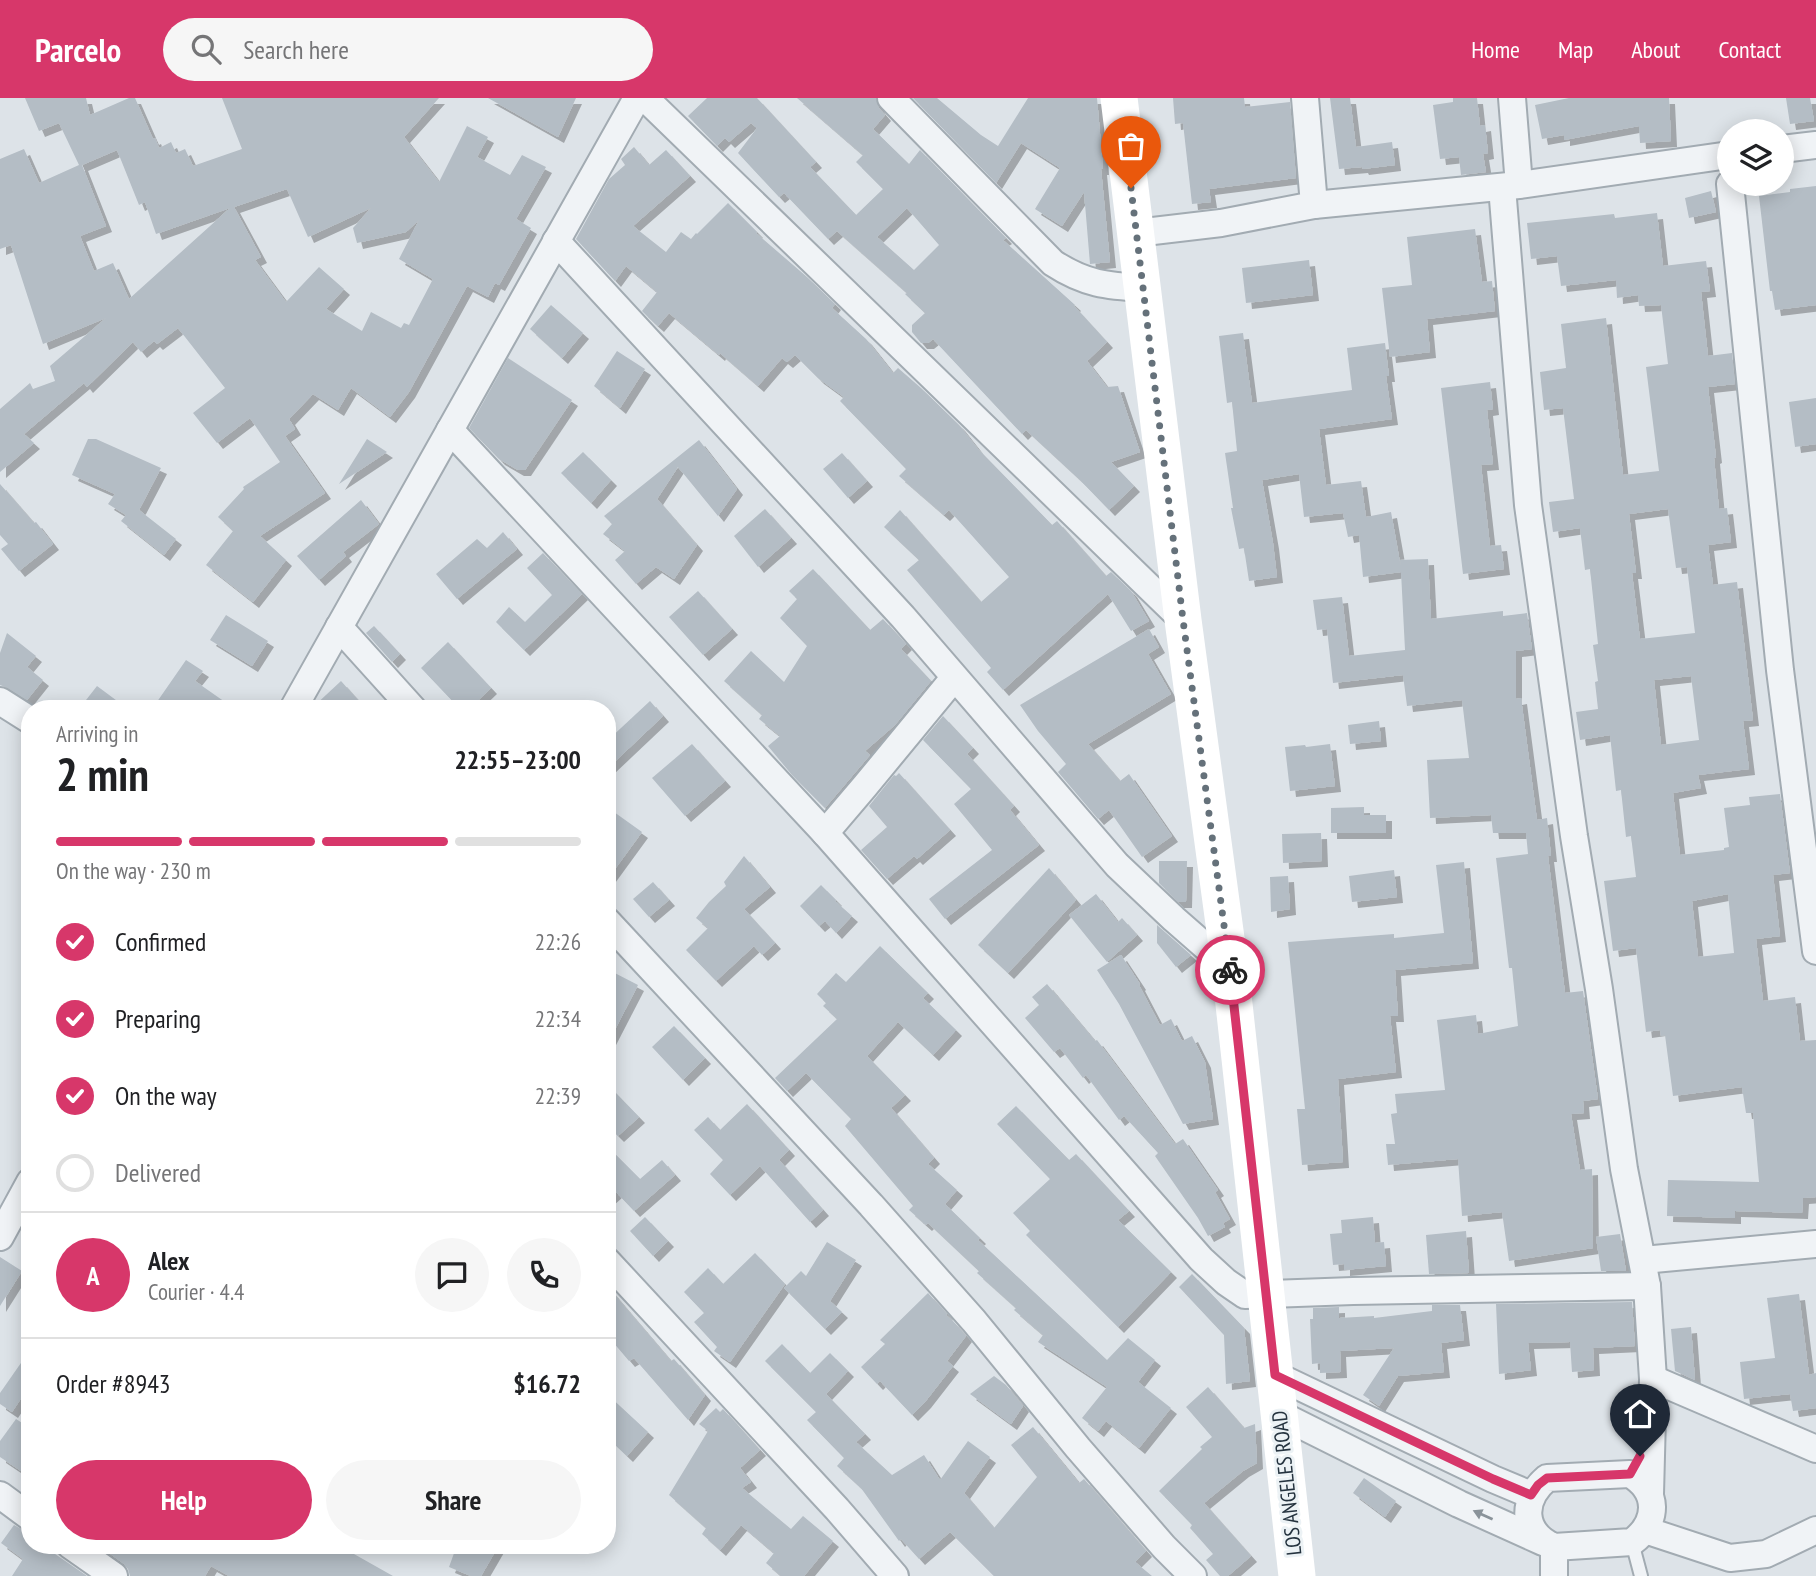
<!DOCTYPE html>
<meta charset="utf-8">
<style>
:root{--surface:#fff;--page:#f6f6f6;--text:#202124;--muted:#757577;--line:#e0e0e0;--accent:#d7376a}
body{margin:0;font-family:"PT Sans Narrow",sans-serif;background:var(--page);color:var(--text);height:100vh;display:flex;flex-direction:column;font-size:26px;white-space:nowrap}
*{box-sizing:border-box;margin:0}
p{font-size:23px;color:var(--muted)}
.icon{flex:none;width:38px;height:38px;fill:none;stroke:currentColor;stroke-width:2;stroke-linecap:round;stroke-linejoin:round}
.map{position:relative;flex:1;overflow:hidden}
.side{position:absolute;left:21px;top:602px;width:595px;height:854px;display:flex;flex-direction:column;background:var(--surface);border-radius:28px;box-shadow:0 4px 18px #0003}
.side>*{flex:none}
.buttons{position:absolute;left:1717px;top:21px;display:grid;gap:14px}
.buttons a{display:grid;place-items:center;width:77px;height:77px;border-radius:50%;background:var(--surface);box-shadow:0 4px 18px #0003;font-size:35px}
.pin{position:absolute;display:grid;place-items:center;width:60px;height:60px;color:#fff;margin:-72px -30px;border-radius:50% 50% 50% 0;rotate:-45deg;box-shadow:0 0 7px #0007}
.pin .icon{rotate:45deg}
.courier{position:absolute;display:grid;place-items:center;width:70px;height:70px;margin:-35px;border:5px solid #d7376a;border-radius:50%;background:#fff;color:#222;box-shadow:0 2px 9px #0007}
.head em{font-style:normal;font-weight:600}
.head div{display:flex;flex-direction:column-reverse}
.head{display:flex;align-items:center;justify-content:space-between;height:119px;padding:0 35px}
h1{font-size:46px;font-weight:600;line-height:52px}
.bar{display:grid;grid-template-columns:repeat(4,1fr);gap:10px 7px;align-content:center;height:84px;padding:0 35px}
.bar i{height:9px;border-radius:5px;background:var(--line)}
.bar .current{background:var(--accent)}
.bar p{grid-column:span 4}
.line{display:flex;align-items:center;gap:18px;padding:0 35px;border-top:2px solid var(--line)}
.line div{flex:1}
.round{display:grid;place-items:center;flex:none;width:74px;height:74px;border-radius:37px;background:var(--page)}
ol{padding:0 35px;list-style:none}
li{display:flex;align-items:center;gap:21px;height:77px}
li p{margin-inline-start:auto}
li .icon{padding:7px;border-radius:50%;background:var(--accent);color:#fff;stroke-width:4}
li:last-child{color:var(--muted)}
li i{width:38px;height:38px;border:4px solid var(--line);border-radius:50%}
.button{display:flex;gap:14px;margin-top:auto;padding:14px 35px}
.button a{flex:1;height:80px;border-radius:42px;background:var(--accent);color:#fff;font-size:28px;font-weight:600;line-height:80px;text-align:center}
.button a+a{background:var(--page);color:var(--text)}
header{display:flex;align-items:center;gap:42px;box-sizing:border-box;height:98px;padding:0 35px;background:var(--accent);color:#fff}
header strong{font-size:33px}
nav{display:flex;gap:38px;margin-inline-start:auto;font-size:24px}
.search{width:490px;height:63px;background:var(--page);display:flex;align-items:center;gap:18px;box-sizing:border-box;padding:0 24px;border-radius:38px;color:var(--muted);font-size:26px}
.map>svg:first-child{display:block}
.building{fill:#b4bdc5;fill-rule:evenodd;filter:url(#shadow)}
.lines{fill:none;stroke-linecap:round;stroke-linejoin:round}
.lane-casing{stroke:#a2abb2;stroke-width:16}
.street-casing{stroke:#a2abb2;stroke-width:30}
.lane{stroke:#f0f3f6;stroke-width:12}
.street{stroke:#f0f3f6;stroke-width:26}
.secondary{stroke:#fff;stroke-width:37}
.oneway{fill:#8a939a}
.done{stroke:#65717a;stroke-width:7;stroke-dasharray:0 12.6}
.route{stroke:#d7376a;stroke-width:9}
.labels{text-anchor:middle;stroke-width:6;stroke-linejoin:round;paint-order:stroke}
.street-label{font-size:21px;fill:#25333f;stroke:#ecf2f5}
</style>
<header>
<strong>Parcelo</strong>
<div class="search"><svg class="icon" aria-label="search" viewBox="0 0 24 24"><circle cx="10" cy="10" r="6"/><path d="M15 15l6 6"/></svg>Search here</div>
<nav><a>Home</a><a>Map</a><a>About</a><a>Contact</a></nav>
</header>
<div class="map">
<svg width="1816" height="1478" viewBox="0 0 1816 1478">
<defs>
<filter id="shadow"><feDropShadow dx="6" dy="6" stdDeviation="0" flood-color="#0004"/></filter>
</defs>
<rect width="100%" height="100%" fill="#dde3e8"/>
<g class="building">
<path d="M25,0H86L90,17L129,0H135L153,41L155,40L159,50L171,44L176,55L185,51L193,68L242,51L222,0H439L404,39L439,84L467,28L488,39L477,59L510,77L522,57L546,69L516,121L531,130L499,187L495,185L488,199L467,188L409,294L390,319L351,290L338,312L313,296L289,321L295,331L285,338L325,395L260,438L286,462L253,504L206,467L233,433L218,419L244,391L243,389L280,364L250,320L217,345L193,315L225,290L178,230L157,246L154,243L141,254L133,244L87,289L84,285L24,336L34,345L0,374V311L30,285L33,291L55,283L50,268L106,220L43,246L11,147L0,151V61L24,51L39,85L79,67L59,25L39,33ZM117,52L139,107L145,104L156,136L230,110L129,201L113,165L94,173L80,138L106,128L82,67ZM287,91L308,139L371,110L353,130L357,145L406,134L419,122L399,161L433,181L409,227L404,225L401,230L371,214L362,233L326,211L344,191L319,169L286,204L255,162L261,159L234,109Z"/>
<path d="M488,0H576L558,39Z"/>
<path d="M707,0H757L816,64L810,69L856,117L883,91L856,64L863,57L797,0H876L879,10L885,17L873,31L909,66L920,52L1006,140L1003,142L1075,207L1074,208L1107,244L1087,263L1107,289L1118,288L1140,354L1111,364L1134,388L1109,412L1080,382L1026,332L1022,336L933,241L928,245H921L912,234V227L925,215L905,196L907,195L837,133L828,141L784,95L779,99L738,55L757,30L751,25L729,44L725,40L717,48L688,18ZM907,110L939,147L914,172L877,139Z"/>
<path d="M913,0H937L981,37L998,48L1028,0H1097L1103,71H1101L1110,164L1090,166L1084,94L1062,128L1035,111L1060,70L1021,45L996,85Z"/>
<path d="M1173,0H1244L1245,9L1290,4L1296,80L1209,91L1211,104L1192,106L1183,25L1175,26Z"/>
<path d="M1330,0H1350L1356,49L1392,44L1395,67L1363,71L1362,69L1339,71Z"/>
<path d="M1453,0H1477L1480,28L1485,27L1488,55L1483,56L1486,74L1461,77L1459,59L1440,61L1433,7L1453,4Z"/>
<path d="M1569,0H1669L1671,43L1640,45L1639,28L1564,42V37L1542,41L1535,7Z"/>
<path d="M1786,0H1810L1814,23L1790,26Z"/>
<path d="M634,49L649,67L666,52L690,78L633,128L666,154L681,134L691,141L696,135L697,136L728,105L757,134L756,135L807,179L835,206L832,210L866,241L893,275L898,270L921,290L959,327L978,351L1052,427L1057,423L1106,478L1111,474L1131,493L1149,523L1131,533L1108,496L1003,592L987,574L991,570L907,472L919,462L884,429L900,412L981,504L1009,479L949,412L944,417L899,378L906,371L840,303L844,299L818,280L795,257L787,264L782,260L758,288L720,255L719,257L669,215L658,228L649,220L642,213L657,194L626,168L615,183L576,141L609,81L625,67L621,61Z"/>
<path d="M1816,88V207L1775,212L1772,193H1770L1759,98L1790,94V91Z"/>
<path d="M1711,93L1716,114L1689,120L1685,100Z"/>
<path d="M1657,115L1663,168L1706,163L1710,193L1701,194L1708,258L1732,255L1735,286L1708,289L1716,359L1714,360L1719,411L1727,410L1731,444L1708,447L1713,487L1737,484L1753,622L1743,623L1749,671L1698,677L1701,690L1673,695L1680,757L1724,752V750L1729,749L1724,710L1750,707L1749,699L1780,696L1790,775L1773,777L1780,838L1756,841L1763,903L1795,899L1800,943L1816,942V1099L1803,1100L1802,1115L1735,1113V1120L1667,1118L1668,1082L1759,1084L1753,1015H1746L1742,989L1673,998L1665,937L1661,938L1660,932L1646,934L1636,850L1613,853L1604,783L1636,779L1631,738L1626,739L1621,692L1616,693L1610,637L1580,642L1576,614L1598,611L1595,584L1598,583L1593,547L1598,546L1590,471L1585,472L1580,430L1553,434L1549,404L1574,401L1563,310L1544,312L1540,274L1566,270L1561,226L1606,220L1623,377L1659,373L1646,269L1668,266L1661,207L1639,208L1638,197L1617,200L1616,182L1561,188L1557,158L1531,161L1527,125L1614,116L1615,120ZM1668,411L1676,470L1687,469L1695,535L1640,541L1632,475H1636L1629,416ZM1691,578L1699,642L1661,647L1654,582ZM1728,796L1734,855L1698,859L1692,803Z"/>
<path d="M1475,131L1482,184L1492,183L1495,213L1427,221L1430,254L1390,259L1382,190L1412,187L1407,139Z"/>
<path d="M1309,162L1313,197L1246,205L1242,170Z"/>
<path d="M551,207L583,235L562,260L530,231Z"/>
<path d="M1243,235L1252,305L1352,292L1347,250L1385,245L1389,278H1386L1392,321L1319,331L1326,387L1361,383L1366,419L1391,414L1401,470L1400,462L1428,461L1431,521L1503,513V518L1527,515L1532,551L1516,553V601L1521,600L1537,722L1547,720L1551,758H1548L1565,895L1583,893L1598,1001L1583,1003L1584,1015L1571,1016L1580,1072L1592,1071L1593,1150L1509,1163L1502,1114L1462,1118L1458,1061L1388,1067L1386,1046H1395L1391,1016L1397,1015L1395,996L1445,992L1437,922L1476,917L1478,936L1518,928L1512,870H1509L1496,760L1528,756L1526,735H1493L1491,717L1430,720L1427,662L1469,660L1462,602L1407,608L1403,577L1333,585L1327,531L1317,532L1313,502L1342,499L1349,558L1405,552L1401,474L1363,479L1359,437L1348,439L1343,415L1304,419L1299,376L1262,382L1273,445L1277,479L1249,483L1244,450L1239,451L1231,410H1233L1225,355L1237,353L1232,304L1227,305L1219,238Z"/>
<path d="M617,253L645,271L620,310L594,288Z"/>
<path d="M508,260L572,302L525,372H518L499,361L469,330Z"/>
<path d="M1490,284L1493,311L1487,312L1493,366L1481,367L1490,448L1501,447L1504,471L1463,476L1441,290Z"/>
<path d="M1816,300V346L1795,349L1789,304Z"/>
<path d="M88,341H96L161,370L139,412L176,441L164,457L121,423L126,417L108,406L115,396L72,377Z"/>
<path d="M367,341L387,354L339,386Z"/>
<path d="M699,342L737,391L718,418L678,369L657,401L697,447L674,481L656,469L636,486L615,462L625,453L603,436L612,426L604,418Z"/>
<path d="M583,354L611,382L591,405L561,375Z"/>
<path d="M842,355L867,383L848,400L823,371Z"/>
<path d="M0,386L34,425L36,424L53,446L19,473L1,451L8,446L0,437Z"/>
<path d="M361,402L379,426L343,454L346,458L319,482L297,458Z"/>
<path d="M765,411L791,440L758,469L734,438Z"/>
<path d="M503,434L517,451L457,501L436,476L477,441L487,450Z"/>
<path d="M543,455L582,496L524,552L496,524L509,509L525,524L552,497L527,470Z"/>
<path d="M813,471L870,532L883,521L906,546L901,551L931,583L895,627L865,653L870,657L825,710L792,677L768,648L780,638L759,621L762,617L724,583L751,553L784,584L807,548L780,520L797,501L789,493Z"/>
<path d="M698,493L732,531L703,557L669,519Z"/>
<path d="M226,517L268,543L252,568L210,542Z"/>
<path d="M374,528L400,556L392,564L366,535Z"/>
<path d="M1149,531L1159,549L1148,556L1171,596L1088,646L1120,683L1129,676L1172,738L1142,759L1109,712L1098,721L1058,674L1066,666L1038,633L1020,607Z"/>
<path d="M7,535L36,558L27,569L43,582L27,602L8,590L0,587V555Z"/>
<path d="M448,544L491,590L469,611H460L421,570Z"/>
<path d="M186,562L203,573L195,583L235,611H152Z"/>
<path d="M341,583L366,611H311L312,610Z"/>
<path d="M97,588L128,611H79Z"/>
<path d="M650,603L663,618L607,671V643Z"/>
<path d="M943,618L973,650L967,656L1014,708L1010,712L1039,747L945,821L929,801L992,752L954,706L971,691L923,642Z"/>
<path d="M1379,623L1381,643L1350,646L1348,627Z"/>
<path d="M692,646L725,683L685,718L652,680Z"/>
<path d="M1330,646L1335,688L1290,693L1285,649L1305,647L1306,649Z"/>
<path d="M899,675L950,732L917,761L914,758L887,781L861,752L887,729L869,708L894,677L896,678Z"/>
<path d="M607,709L642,734L607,782Z"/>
<path d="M1364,709V717H1386V735H1331V710Z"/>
<path d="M1321,735L1322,763L1283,765L1282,736Z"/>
<path d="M744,758L770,789L744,811L775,845L762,857L754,848L716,883L686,852L708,830L696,820L709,804L726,788L724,784Z"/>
<path d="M1159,763H1187L1186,804H1178L1159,785Z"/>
<path d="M1464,764L1473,865L1395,872L1398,918H1390L1396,974L1338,981L1343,1064L1302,1067L1297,1011H1305L1288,844L1394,836V840L1444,835L1436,767Z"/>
<path d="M1049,770L1076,802L1008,875L978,847Z"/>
<path d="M1394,772L1397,799L1352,804L1349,778Z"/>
<path d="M1288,778L1290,811L1271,814L1270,779Z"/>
<path d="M653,784L669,802L649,819L633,801Z"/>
<path d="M821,787L836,802L835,803L852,818L836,835L825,823L819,828L800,808Z"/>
<path d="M1096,796L1118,824L1122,820L1137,837L1107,864L1069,817Z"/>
<path d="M1157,827L1191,857L1176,869L1157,845Z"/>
<path d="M880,848L928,895L923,900L956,932L933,957L898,924L867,958L905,997L891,1010L934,1060L928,1066L957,1092L945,1106L980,1140L978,1142L1107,1262L1128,1240L1155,1262L1138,1284L1171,1310L1139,1350L1106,1323L1098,1333L1082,1320L1107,1289L1038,1244L1043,1237L1014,1212L1016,1210L977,1175L979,1173L928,1125L926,1127L909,1112L913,1108L845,1028L851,1021L806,975L787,993L775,980L837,921L823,908L826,905L817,896L836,875L846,884Z"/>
<path d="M1121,857L1140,886L1139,887L1160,927L1171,921L1182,943L1192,938L1205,964L1213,1021L1183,1026L1119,906L1097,872Z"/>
<path d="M607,871L638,887L607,947Z"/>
<path d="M1047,886L1095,943L1097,942L1175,1046L1183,1041L1218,1092L1215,1094L1230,1121L1223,1125L1225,1129L1208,1138L1198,1120L1155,1058L1158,1055L1124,1018L1119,1022L1086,977L1083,980L1060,950L1054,954L1025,920L1039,907L1032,899Z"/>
<path d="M674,928L705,960L683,982L652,949Z"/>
<path d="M607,986L639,1019L618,1038L607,1027Z"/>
<path d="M747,1006L789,1052L779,1062L823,1112L810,1124L760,1068L730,1097L710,1076L723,1062L694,1032L708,1019L720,1032Z"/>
<path d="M1016,1008L1069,1062L1076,1056L1129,1113L1118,1122L1171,1174L1118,1229L1026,1137L1030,1133L1013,1115L1050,1081L997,1026Z"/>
<path d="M607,1048L640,1081L662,1062L675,1077L634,1113L616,1094L607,1102Z"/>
<path d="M645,1119L668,1143L653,1158L630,1133Z"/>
<path d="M1373,1119L1375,1145L1384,1144L1386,1168L1344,1172V1166L1333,1167L1330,1136L1342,1135L1341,1122Z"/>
<path d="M1466,1133L1469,1175L1429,1176L1426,1137Z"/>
<path d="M1620,1136L1626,1173H1601L1596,1139Z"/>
<path d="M827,1144L856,1162L830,1203L842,1214L825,1231L784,1190L801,1173L806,1178Z"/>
<path d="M755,1155L785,1186L730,1264L714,1253L717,1249L694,1224L704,1215L684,1194L708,1170L723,1186Z"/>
<path d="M0,1159L22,1173L0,1208Z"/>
<path d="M1192,1176L1244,1230L1250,1283L1226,1286L1224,1237L1179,1189Z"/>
<path d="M607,1188L671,1263L674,1261L705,1297L688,1322L634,1260L629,1263L607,1237Z"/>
<path d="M928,1195L947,1216L946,1217L953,1223L966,1238L947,1263L953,1268L925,1304L912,1317L880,1283L877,1286L861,1269L885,1246L880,1242Z"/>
<path d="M1799,1196L1809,1277L1816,1275V1310L1793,1313L1790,1296L1744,1301L1740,1264L1775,1260L1767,1200Z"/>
<path d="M1632,1204L1635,1248L1593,1250L1594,1272L1572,1274L1570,1244L1528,1245L1531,1272L1499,1276L1496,1206Z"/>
<path d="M1432,1207H1460L1464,1242L1441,1245L1444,1274L1398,1278L1379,1308L1363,1297L1394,1250L1340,1253L1341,1274L1320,1275V1265L1312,1266L1310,1221H1313V1210L1339,1209V1220L1374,1218V1220L1432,1213Z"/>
<path d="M1691,1229L1695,1282L1675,1273L1671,1231Z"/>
<path d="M782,1246L810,1275L830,1255L848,1273L826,1296L865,1336L856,1344L892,1377L924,1357L940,1382L968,1343L990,1359L964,1395L994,1430L1037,1379L1011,1347L1033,1329L1079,1385L1084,1381L1146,1453L1135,1464L1152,1478H994L950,1434L919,1461L901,1441L899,1443L861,1390L837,1368L844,1360L807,1322L816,1314L765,1263Z"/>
<path d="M30,1252V1287L12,1314L0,1306V1295Z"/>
<path d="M994,1278L1006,1287L1023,1308L1011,1326L970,1296Z"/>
<path d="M1208,1289L1244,1330L1255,1326L1257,1365L1243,1373L1204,1405L1251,1458L1228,1478H1220L1206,1462L1213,1456L1190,1430L1192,1427L1159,1393L1202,1351L1200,1349L1212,1339L1186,1309Z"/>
<path d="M607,1296L648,1334L627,1358L607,1339Z"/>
<path d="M716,1310L720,1314L723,1311L760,1352L740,1370L751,1384L742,1390L791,1431L803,1418L833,1443L804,1478H781L766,1465L774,1455L741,1427L720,1452L702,1436L706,1430L669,1397L708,1333L699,1326Z"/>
<path d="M16,1321L30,1330V1379L0,1359V1343Z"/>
<path d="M1364,1380L1396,1403L1385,1419L1353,1395Z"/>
<path d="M14,1427L30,1436V1447H42L87,1478H12L23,1461L1,1445Z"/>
<path d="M98,1447H338L393,1478H229L211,1468L205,1478H130L128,1471L124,1466Z"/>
<path d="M457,1447H499L481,1478H471L449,1469Z"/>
</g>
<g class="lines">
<g class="lane-casing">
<path id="lane" d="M1632,1444L1641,1478"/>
</g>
<g class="street-casing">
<g id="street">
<path d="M645,0L1183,522"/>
<path d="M891,0L1053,165C1085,186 1107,188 1144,190"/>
<path d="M1305,0L1314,107"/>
<path d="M1512,0L1519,87"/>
<path d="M1782,51L1816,47"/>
<path d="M1730,86L1780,572L1816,853"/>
<path d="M1502,89L1528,407L1574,738L1599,891L1624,1071L1647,1188L1653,1281L1650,1396"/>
<path d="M1136,135L1221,125L1314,107L1519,87L1729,57"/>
<path d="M556,143L903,519L1117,767L1174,821L1230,870"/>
<path d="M450,332L825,735L1201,1161L1226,1184L1245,1197L1353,1193L1647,1188"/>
<path d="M339,529L413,611"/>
<path d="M0,603L30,622"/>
<path d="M293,611L637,0"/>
<path d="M825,735L865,688L954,580"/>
<path d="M607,823L871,1107L974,1223L1078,1350L1164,1449L1193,1478"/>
<path d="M0,1139L30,1084"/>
<path d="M1643,1162L1816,1146"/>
<path d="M607,1163L837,1411L895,1478"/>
<path d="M1275,1277L1493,1381L1531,1397"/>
<path d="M1653,1281L1816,1351"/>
<path d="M1279,1316L1459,1406L1543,1444"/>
<path d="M1630,1376C1659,1393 1659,1424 1632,1444L1554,1449C1521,1434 1521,1402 1547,1380Z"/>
<path d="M0,1397L30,1419"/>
<path d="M1645,1432L1730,1460L1766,1456L1816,1432"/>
<path d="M70,1447L114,1478"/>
<path d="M1554,1478V1449"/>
</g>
</g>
<use href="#lane" class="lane"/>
<use href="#street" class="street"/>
<path class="secondary" d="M1119,0L1183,522L1230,870L1297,1478"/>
</g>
<defs><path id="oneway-solid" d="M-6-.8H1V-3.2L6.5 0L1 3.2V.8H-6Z" transform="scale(1.75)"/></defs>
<use class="oneway" href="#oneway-solid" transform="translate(1483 1417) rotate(-156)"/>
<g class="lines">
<path class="done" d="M1131,90L1183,522L1230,872"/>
<path class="route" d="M1230,872L1275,1277L1493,1381L1531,1397L1538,1387L1547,1380L1630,1376L1640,1358"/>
</g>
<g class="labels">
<g class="street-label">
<text transform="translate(1287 1385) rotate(-96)" y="7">LOS ANGELES ROAD</text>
</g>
</g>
</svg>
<div class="buttons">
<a><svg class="icon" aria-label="layers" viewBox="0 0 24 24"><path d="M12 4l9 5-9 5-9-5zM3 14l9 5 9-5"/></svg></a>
</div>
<div class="pin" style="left:1131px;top:90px;background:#ea580c"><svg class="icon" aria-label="bag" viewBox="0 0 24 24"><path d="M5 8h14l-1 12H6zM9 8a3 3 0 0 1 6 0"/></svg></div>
<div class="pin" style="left:1640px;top:1358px;background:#1f2937"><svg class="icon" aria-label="home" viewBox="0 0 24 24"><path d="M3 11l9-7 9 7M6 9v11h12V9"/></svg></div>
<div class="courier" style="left:1230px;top:872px"><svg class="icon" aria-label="bike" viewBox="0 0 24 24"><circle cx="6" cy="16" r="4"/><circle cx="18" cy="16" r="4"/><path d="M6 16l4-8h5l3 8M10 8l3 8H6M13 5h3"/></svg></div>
<section class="side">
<div class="head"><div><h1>2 min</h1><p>Arriving in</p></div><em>22:55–23:00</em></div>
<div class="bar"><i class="current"></i><i class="current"></i><i class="current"></i><i></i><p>On the way · 230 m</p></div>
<ol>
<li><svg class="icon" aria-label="check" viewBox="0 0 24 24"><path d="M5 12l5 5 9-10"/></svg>Confirmed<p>22:26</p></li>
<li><svg class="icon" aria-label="check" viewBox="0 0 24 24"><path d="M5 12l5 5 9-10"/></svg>Preparing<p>22:34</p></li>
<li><svg class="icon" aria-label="check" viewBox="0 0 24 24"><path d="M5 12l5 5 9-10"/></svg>On the way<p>22:39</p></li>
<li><i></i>Delivered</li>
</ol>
<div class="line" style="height:126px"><b class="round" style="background:var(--accent);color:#fff">A</b><div><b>Alex</b><p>Courier · 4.4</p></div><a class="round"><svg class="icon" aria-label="chat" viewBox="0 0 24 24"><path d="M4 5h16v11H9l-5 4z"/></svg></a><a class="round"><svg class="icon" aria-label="phone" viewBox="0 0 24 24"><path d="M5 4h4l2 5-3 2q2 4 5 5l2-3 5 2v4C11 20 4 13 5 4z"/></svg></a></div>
<div class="line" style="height:91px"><div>Order #8943</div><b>$16.72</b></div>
<div class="button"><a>Help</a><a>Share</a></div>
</section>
</div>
